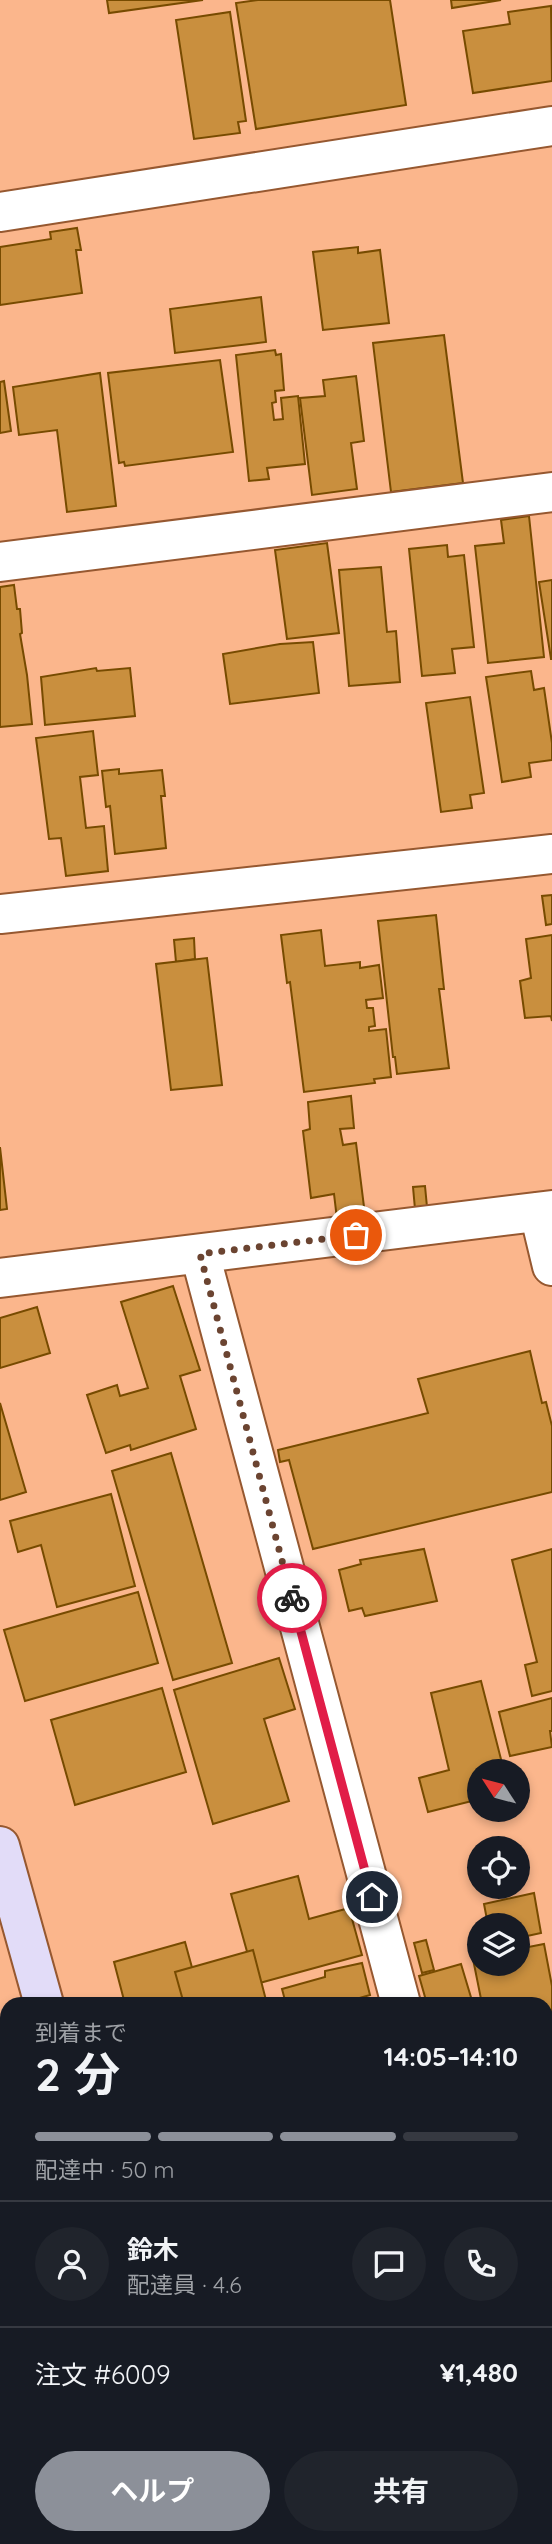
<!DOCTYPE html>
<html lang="ja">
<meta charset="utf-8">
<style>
:root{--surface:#171b24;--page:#20242c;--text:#f1f3f6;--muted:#9ea1a6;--line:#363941;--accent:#8c9099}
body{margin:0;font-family:Quicksand,"Noto Sans JP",sans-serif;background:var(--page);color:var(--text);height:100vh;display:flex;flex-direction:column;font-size:26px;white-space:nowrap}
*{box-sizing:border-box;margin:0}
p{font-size:23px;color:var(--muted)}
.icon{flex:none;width:38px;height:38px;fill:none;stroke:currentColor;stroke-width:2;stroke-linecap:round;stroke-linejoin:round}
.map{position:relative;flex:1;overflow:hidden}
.sheet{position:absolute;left:0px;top:1997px;width:553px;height:548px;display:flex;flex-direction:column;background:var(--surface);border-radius:21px 21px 0 0;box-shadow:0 4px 10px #0003}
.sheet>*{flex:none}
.needle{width:46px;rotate:306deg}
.tools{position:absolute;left:467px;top:1759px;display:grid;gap:14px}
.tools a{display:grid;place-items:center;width:63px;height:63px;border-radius:50%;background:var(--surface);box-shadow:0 4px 10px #0003;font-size:35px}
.pin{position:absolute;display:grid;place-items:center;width:60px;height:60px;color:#fff;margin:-30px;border:4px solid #fff;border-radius:50%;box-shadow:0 2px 7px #0007}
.courier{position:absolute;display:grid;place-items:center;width:70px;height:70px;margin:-35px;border:5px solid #e11d48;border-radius:50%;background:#fff;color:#222;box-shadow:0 2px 9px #0007}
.overview em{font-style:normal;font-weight:700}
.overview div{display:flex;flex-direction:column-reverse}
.overview{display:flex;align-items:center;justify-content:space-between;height:119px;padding:0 35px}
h1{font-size:46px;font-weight:700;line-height:52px}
.bar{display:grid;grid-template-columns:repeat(4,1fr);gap:10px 7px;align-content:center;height:84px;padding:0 35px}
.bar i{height:9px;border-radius:5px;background:var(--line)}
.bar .on{background:var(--accent)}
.bar p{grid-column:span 4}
.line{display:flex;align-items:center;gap:18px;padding:0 35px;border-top:2px solid var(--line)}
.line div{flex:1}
.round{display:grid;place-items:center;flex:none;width:74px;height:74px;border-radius:37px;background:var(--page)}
.button{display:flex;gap:14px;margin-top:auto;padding:14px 35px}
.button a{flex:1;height:80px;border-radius:42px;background:var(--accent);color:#fff;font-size:28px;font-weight:700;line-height:80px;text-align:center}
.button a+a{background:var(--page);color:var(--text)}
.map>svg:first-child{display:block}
.building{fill:#c98f3e;stroke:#774b00;stroke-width:2}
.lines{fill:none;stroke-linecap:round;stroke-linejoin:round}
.street-casing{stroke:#965830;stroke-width:42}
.secondary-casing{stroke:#965830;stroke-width:42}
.primary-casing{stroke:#705b97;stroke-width:42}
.street{stroke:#fff;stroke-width:38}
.secondary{stroke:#e2dcf8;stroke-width:38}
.primary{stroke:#c4b8f1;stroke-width:38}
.done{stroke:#6b4431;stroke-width:7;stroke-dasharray:0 12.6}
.route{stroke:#e11d48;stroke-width:9}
</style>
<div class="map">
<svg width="552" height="2544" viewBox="0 0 552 2544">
<rect width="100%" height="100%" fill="#fbb68c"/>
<g class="building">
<path d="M107,0H203L109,13Z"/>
<path d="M258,0H390L406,105L256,129L236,3Z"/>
<path d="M451,0H501L452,8Z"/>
<path d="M551,6L552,81L473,93L463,31L510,24L508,12Z"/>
<path d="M230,12L246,121L238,122L240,133L194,139L176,20Z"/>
<path d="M77,228L81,250H76L82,293L0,305V247L51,239L50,232Z"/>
<path d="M358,247V253L380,250L389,323L323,330L313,252Z"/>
<path d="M261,297L266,342L175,353L170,309Z"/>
<path d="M444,335L463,483L391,492L373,343Z"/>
<path d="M275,350L276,355L281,354L284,390L275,391L276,402L272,403L274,420L283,419L281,398L298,396L305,464L267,468L269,479L249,481L236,355Z"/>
<path d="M220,360L233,452L125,466L124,462L119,463L108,373Z"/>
<path d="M100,373L116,506L67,512L57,430L19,435L13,387Z"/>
<path d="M356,376L364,441L351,443L357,489L312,495L300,398L325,396L323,380Z"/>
<path d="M4,381L11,431L0,433V382Z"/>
<path d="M529,516L544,657L488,663L475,546L504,543L501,520Z"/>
<path d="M327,543L339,633L287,639L275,550Z"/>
<path d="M447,545L448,557L464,555L474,647L452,649L455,673L422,676L409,549Z"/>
<path d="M381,567L387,632L396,631L400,682L349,686L339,570Z"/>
<path d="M552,580V659H551L539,582Z"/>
<path d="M14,585L17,609H20L22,633L20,634L27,675L32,724L0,727V587Z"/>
<path d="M313,642L319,693L230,704L223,654L280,644Z"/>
<path d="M96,668L97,671L130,668L135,716L45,725L41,677Z"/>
<path d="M531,671L534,690L544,688L552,743V760L529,763L531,777L502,782L486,677Z"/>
<path d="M470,697L484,793L470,795L472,808L441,812L426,703Z"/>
<path d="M93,731L98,775L80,777L86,828L104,826L108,871L66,876L61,838L49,839L36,738Z"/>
<path d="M119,769V774L162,770L165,796H161L166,848L115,854L110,806L106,807L102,771Z"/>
<path d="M552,895V924L546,925L542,896Z"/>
<path d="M436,915L444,989H439L449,1068L397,1074L395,1057H393L378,921Z"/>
<path d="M321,930L325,966L360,962V968L379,965L383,998L366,1000L367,1008H373L375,1026L369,1027V1031L386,1029L391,1077L374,1079L375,1083L304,1092L290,982L287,983L281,935Z"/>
<path d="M552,935V1021L551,1016L525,1018L520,981L531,978L526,939Z"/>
<path d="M194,938L195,959L176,962L174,940Z"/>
<path d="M207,958L222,1085L171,1090L156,964Z"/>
<path d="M351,1096L354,1128L340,1129L343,1145L356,1143L365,1215L337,1219L334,1194L311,1198L303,1131L310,1129L308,1102Z"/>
<path d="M0,1147L7,1209L0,1210Z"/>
<path d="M425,1186L427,1207L415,1209L413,1187Z"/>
<path d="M173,1286L200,1370L180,1376L196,1429L131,1450L130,1445L106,1453L87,1395L117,1385L120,1396L148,1388L121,1302Z"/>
<path d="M37,1307L50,1353L0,1368V1318Z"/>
<path d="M530,1351L542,1403L546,1402L552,1426V1492L313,1549L289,1460L280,1462L278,1450L428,1413L418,1379Z"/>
<path d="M0,1403L26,1492L0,1500Z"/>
<path d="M171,1453L232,1663L173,1680L112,1471Z"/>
<path d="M111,1494L135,1586L57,1607L41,1545L18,1552L10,1521Z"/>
<path d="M424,1549L437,1601L365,1616L362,1608L349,1611L339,1570L361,1564L360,1560Z"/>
<path d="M552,1549V1691L532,1696L525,1665L537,1662L512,1560Z"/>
<path d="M138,1592L158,1663L25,1701L4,1630Z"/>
<path d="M279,1658L295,1709L264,1719L289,1801L213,1824L174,1690Z"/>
<path d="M481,1681L504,1771H480V1799L428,1812L419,1778L449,1770L431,1693Z"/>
<path d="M162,1688L186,1772L75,1805L51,1720Z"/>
<path d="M552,1698V1731H550L552,1747L510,1756L499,1712Z"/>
<path d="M298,1876L309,1919L349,1908L362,1955L256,1984L231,1894Z"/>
<path d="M534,1893L541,1933L518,1938V1925H488L484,1904Z"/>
<path d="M426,1940L434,1970L422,1973L414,1943Z"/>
<path d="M185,1942L202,2004H125L114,1962Z"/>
<path d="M544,1944L552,1986V2069L546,2070V2004H482L473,1959L480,1957V1964H518V1949Z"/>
<path d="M253,1950L267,2004H184L175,1972Z"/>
<path d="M362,1963L370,1995L349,2001V2004H286L282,1989L325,1977V1971Z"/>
<path d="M461,1964L473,2004H427L419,1976Z"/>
<path d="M552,2286V2387L546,2390V2288Z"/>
</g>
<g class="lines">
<g class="street-casing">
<g id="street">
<path d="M0,212L552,126"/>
<path d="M0,562L552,492"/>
<path d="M0,914L552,854"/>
<path d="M539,1212L552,1266"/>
<path d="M200,1254L401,2004"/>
<path d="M0,1278L552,1210"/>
<path d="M546,2096L552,2094"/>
</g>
</g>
<g class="secondary-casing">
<g id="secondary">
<path d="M0,1846L44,2004"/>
<path d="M0,2185L7,2189"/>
<path d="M302,2538L304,2544"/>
</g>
</g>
<g class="primary-casing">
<g id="primary">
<path d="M546,2481L552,2479"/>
<path d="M390,2544L407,2538"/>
</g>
</g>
<use href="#street" class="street"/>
<use href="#secondary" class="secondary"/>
<use href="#primary" class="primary"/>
</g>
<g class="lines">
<path class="done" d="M292,1598L200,1254L356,1235"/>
<path class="route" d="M292,1598L372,1897"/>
</g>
</svg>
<div class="tools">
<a><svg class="needle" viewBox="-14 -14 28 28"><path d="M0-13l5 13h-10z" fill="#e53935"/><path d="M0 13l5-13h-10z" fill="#9ea1a6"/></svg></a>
<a><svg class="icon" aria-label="locate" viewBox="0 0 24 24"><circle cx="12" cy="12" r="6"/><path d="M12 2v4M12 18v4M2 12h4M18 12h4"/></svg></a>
<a><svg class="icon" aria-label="layers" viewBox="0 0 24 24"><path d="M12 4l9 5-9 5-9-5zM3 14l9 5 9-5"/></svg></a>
</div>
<div class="pin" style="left:356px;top:1235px;background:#ea580c"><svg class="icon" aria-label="bag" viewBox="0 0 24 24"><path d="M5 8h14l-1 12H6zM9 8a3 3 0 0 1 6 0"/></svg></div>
<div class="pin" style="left:372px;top:1897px;background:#1f2937"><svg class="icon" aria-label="home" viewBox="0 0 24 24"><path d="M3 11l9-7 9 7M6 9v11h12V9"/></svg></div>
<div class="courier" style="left:292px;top:1598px"><svg class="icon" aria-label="bike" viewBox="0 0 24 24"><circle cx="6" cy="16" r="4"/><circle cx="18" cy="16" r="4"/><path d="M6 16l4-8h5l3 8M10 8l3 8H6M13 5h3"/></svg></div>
<section class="sheet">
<div class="overview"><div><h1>2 分</h1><p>到着まで</p></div><em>14:05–14:10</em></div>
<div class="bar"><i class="on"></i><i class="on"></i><i class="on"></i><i></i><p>配達中 · 50 m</p></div>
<div class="line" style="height:126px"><a class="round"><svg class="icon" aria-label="person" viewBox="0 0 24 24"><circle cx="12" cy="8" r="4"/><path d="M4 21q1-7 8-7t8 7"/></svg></a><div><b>鈴木</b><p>配達員 · 4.6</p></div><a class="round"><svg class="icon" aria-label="chat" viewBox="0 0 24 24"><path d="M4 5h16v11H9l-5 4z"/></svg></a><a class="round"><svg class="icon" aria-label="phone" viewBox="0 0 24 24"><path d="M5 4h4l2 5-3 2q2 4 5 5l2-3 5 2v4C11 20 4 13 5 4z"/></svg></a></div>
<div class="line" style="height:91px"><div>注文 #6009</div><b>¥1,480</b></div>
<div class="button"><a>ヘルプ</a><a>共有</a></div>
</section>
</div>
